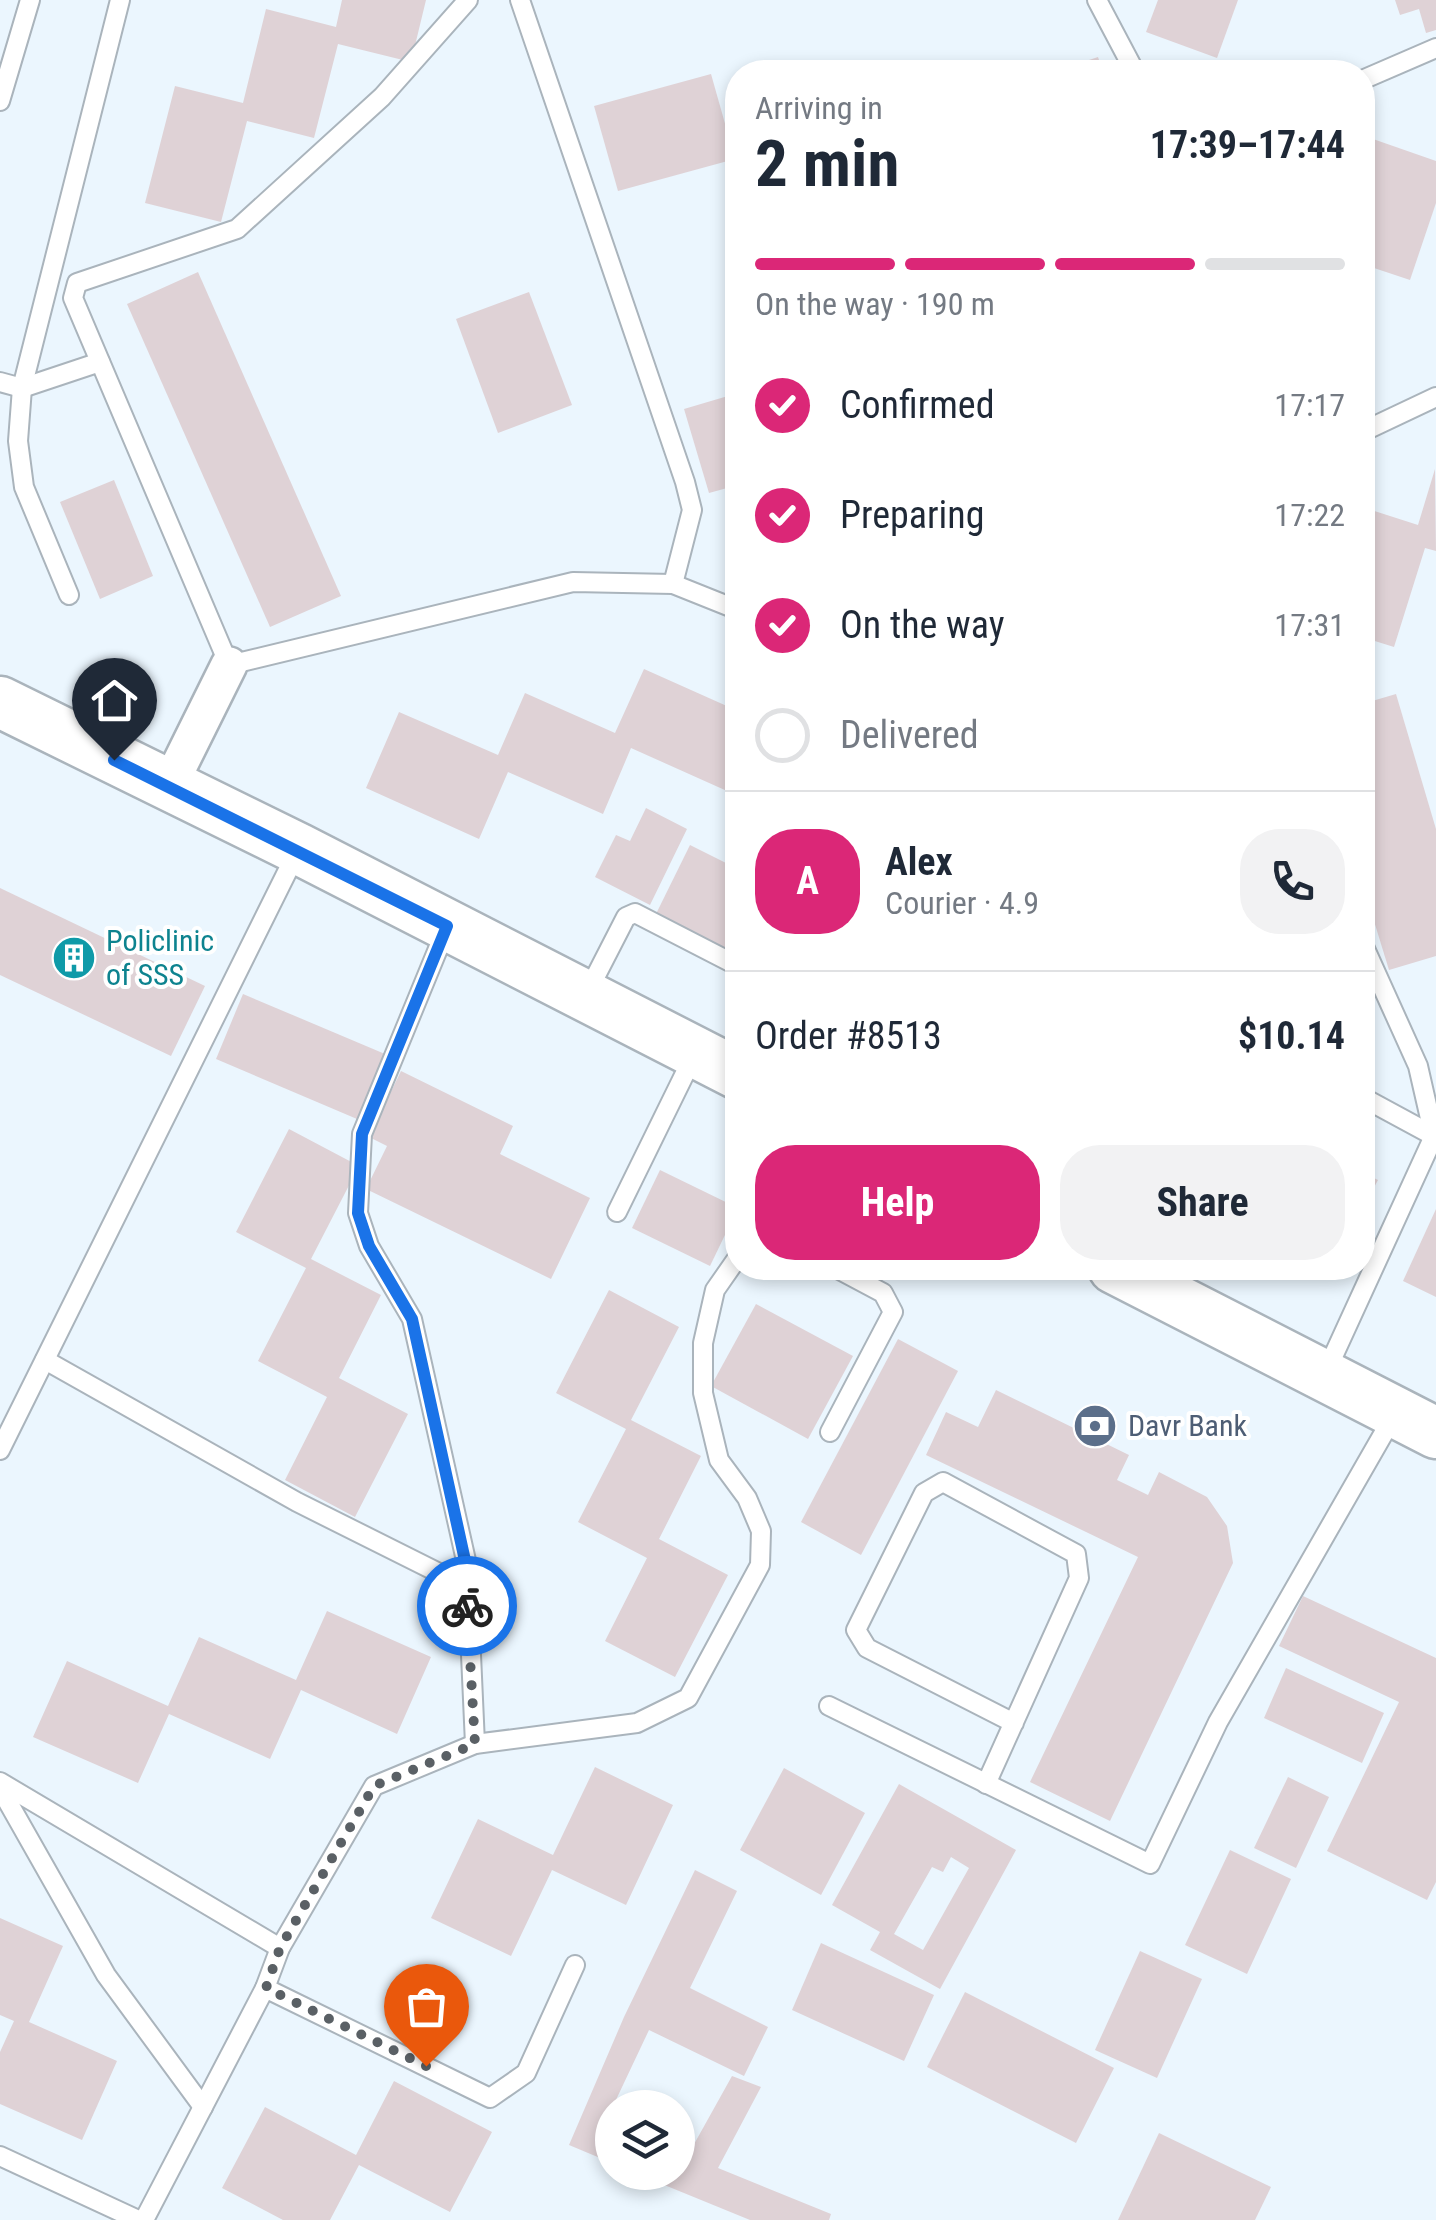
<!DOCTYPE html>
<meta charset="utf-8">
<style>
:root{--surface:#fff;--page:#f2f2f3;--text:#1f2937;--muted:#747a83;--line:#e0e1e3;--accent:#db2777}
body{margin:0;font-family:"Roboto Condensed",sans-serif;background:var(--page);color:var(--text);height:100vh;display:flex;flex-direction:column;font-size:38px;white-space:nowrap}
*{box-sizing:border-box;margin:0}
p{font-size:32px;color:var(--muted)}
.icon{flex:none;width:55px;height:55px;fill:none;stroke:currentColor;stroke-width:2;stroke-linecap:round;stroke-linejoin:round}
.map{position:relative;flex:1;overflow:hidden}
.panel{position:absolute;left:725px;top:60px;width:650px;height:1220px;display:flex;flex-direction:column;background:var(--surface);border-radius:40px;box-shadow:0 5px 15px #0003}
.panel>*{flex:none}
.controls{position:absolute;left:595px;top:2090px;display:grid;gap:20px}
.controls a{display:grid;place-items:center;width:100px;height:100px;border-radius:50%;background:var(--surface);box-shadow:0 5px 15px #0003;font-size:50px}
.pin{position:absolute;display:grid;place-items:center;width:85px;height:85px;color:#fff;margin:-102px -42px;border-radius:50% 50% 50% 0;rotate:-45deg;box-shadow:0 0 10px #0007}
.pin .icon{rotate:45deg}
.courier{position:absolute;display:grid;place-items:center;width:100px;height:100px;margin:-50px;border:8px solid #1a73e8;border-radius:50%;background:#fff;color:#222;box-shadow:0 2px 12px #0007}
.overview em{font-style:normal;font-weight:700}
.overview div{display:flex;flex-direction:column-reverse}
.overview{display:flex;align-items:center;justify-content:space-between;height:170px;padding:0 30px}
h1{font-size:65px;font-weight:700;line-height:75px}
.bar{display:grid;grid-template-columns:repeat(4,1fr);gap:15px 10px;align-content:center;height:120px;padding:0 30px}
.bar i{height:12px;border-radius:8px;background:var(--line)}
.bar .active{background:var(--accent)}
.bar p{grid-column:span 4}
.line{display:flex;align-items:center;gap:25px;padding:0 30px;border-top:2px solid var(--line)}
.line div{flex:1}
.round{display:grid;place-items:center;flex:none;width:105px;height:105px;border-radius:40px;background:var(--page)}
ol{padding:0 30px;list-style:none}
li{display:flex;align-items:center;gap:30px;height:110px}
li p{margin-inline-start:auto}
li .icon{padding:10px;border-radius:50%;background:var(--accent);color:#fff;stroke-width:4}
li:last-child{color:var(--muted)}
li i{width:55px;height:55px;border:5px solid var(--line);border-radius:50%}
.primary-button{display:flex;gap:20px;margin-top:auto;padding:20px 30px}
.primary-button a{flex:1;height:115px;border-radius:40px;background:var(--accent);color:#fff;font-size:40px;font-weight:700;line-height:115px;text-align:center}
.primary-button a+a{background:var(--page);color:var(--text)}
.map>svg:first-child{display:block}
.building{fill:#dfd2d6;fill-rule:evenodd}
.lines{fill:none;stroke-linecap:round;stroke-linejoin:round}
.service-casing{stroke:#aab4bc;stroke-width:22}
.minor-casing{stroke:#aab4bc;stroke-width:40}
.secondary-casing{stroke:#aab4bc;stroke-width:55}
.service{stroke:#fff;stroke-width:18}
.minor{stroke:#fff;stroke-width:35}
.secondary{stroke:#fff;stroke-width:50}
.done{stroke:#5a6065;stroke-width:10;stroke-dasharray:0 18}
.route{stroke:#1a73e8;stroke-width:12}
.labels{text-anchor:middle;stroke-width:8;stroke-linejoin:round;paint-order:stroke}
.culture-label{font-size:30px;fill:#0d838f;stroke:#fff;text-anchor:start}
.service-label{font-size:30px;fill:#4e5e75;stroke:#fff;text-anchor:start}
</style>
<div class="map">
<svg width="1436" height="2220" viewBox="0 0 1436 2220">
<rect width="100%" height="100%" fill="#ebf6fe"/>
<g class="building">
<path d="M342,0H426L411,62L338,44L314,138L247,121L221,222L145,203L175,86L243,103L266,9L336,27Z"/>
<path d="M1158,0H1238L1217,58L1146,32Z"/>
<path d="M1395,0H1436V30L1426,33L1419,9L1400,15Z"/>
<path d="M1098,57L1103,72H1053Z"/>
<path d="M711,74L735,159L618,191L594,106Z"/>
<path d="M1373,139L1436,161V203L1410,280L1362,264V171Z"/>
<path d="M198,272L341,596L270,627L127,304Z"/>
<path d="M529,292L572,405L498,433L456,319Z"/>
<path d="M738,393V485L709,493L684,409Z"/>
<path d="M1435,469L1436,551L1425,548L1394,647L1362,637V507L1418,525Z"/>
<path d="M114,480L153,576L100,599L60,502Z"/>
<path d="M644,669L738,711V767L727,791L631,748L603,814L508,772L479,839L366,788L399,712L498,755L525,693L615,733Z"/>
<path d="M1396,694L1436,829V956L1389,970L1362,882V704Z"/>
<path d="M646,808L687,829L650,905L595,877L616,835L630,841Z"/>
<path d="M690,845L738,869V960L654,918Z"/>
<path d="M0,888L205,986L171,1056L0,975Z"/>
<path d="M243,994L385,1054L357,1119L216,1059Z"/>
<path d="M401,1071L513,1126L500,1154L590,1198L551,1279L366,1189L387,1146L369,1137Z"/>
<path d="M289,1129L359,1166L311,1259L381,1295L339,1378L408,1414L355,1517L285,1480L327,1397L258,1361L306,1268L236,1232Z"/>
<path d="M660,1170L738,1208L710,1266L632,1228Z"/>
<path d="M1362,1172L1378,1180L1362,1210Z"/>
<path d="M1436,1209V1297L1403,1281Z"/>
<path d="M609,1290L679,1327L631,1420L701,1456L659,1539L728,1575L675,1677L605,1641L647,1558L578,1522L626,1429L556,1393Z"/>
<path d="M756,1304L853,1356L808,1439L711,1386Z"/>
<path d="M898,1339L958,1371L861,1555L801,1522Z"/>
<path d="M996,1390L1129,1455L1117,1480L1148,1495L1159,1472L1207,1497L1227,1526L1233,1563L1110,1821L1030,1782L1138,1557L926,1455L946,1412L978,1427Z"/>
<path d="M1303,1596L1436,1658V1882L1427,1900L1327,1851L1399,1702L1279,1646Z"/>
<path d="M327,1611L431,1657L397,1734L301,1690L270,1759L169,1714L138,1783L33,1737L67,1661L168,1706L199,1637L296,1680Z"/>
<path d="M1286,1668L1384,1713L1362,1763L1264,1718Z"/>
<path d="M595,1767L673,1805L626,1905L552,1870L511,1956L431,1918L478,1819L553,1855Z"/>
<path d="M784,1768L865,1813L821,1895L740,1850Z"/>
<path d="M1288,1777L1329,1797L1296,1868L1254,1848Z"/>
<path d="M899,1784L1016,1850L940,1989L870,1950L880,1932L832,1905ZM951,1857L969,1868L923,1950L894,1934L932,1867L943,1872Z"/>
<path d="M1230,1850L1291,1879L1247,1974L1185,1945Z"/>
<path d="M695,1870L737,1891L690,1988L768,2027L744,2076L649,2030L606,2121L612,2124V2163L569,2145L624,2017Z"/>
<path d="M0,1918L63,1946L29,2022L117,2061L82,2140L0,2104V2052L14,2021L0,2015Z"/>
<path d="M821,1943L934,1995L904,2061L792,2010Z"/>
<path d="M1140,1951L1202,1979L1157,2078L1095,2050Z"/>
<path d="M965,1992L1114,2068L1076,2143L927,2067Z"/>
<path d="M732,2076L761,2087L718,2168L831,2214L829,2220H750L635,2173L678,2172V2151L688,2155Z"/>
<path d="M394,2081L492,2132L450,2212L359,2165L330,2220H283L222,2188L265,2107L356,2155Z"/>
<path d="M1159,2133L1271,2187L1255,2220H1118Z"/>
</g>
<g class="lines">
<g class="service-casing">
<g id="service">
<path d="M468,0L382,97L237,229L77,283L73,298L229,665L573,582L673,584L738,610"/>
<path d="M520,0L685,482L692,510L673,584"/>
<path d="M1097,0L1135,72"/>
<path d="M1362,80L1436,48"/>
<path d="M0,101L30,0"/>
<path d="M0,382L22,388L100,362"/>
<path d="M1362,432L1436,397"/>
<path d="M69,595L24,487L18,441L22,388L120,0"/>
<path d="M447,927L362,1134L358,1213L369,1246L412,1319L467,1565L475,1744"/>
<path d="M588,991L626,917L635,913L738,966"/>
<path d="M1362,1097L1436,1137"/>
<path d="M617,1212L695,1053"/>
<path d="M45,1360L297,1502L467,1587"/>
<path d="M1325,1374L1434,1136L1418,1066L1362,942"/>
<path d="M830,1432L893,1312L883,1293L836,1268"/>
<path d="M0,1450L296,854"/>
<path d="M829,1706L1150,1864L1218,1722L1393,1417"/>
<path d="M0,1782L280,1948"/>
<path d="M986,1784L1079,1578L1076,1554L943,1482L924,1493L856,1630L867,1648L1014,1723"/>
<path d="M0,1788L106,1975L203,2107"/>
<path d="M265,1988L490,2098L526,2073L575,1965"/>
<path d="M0,2156L138,2220"/>
<path d="M144,2220L265,1988L280,1948L374,1786L475,1744L637,1723L688,1698L760,1565L761,1531L747,1498L719,1460L703,1393V1343L715,1290L738,1257"/>
</g>
</g>
<g class="minor-casing">
<path id="minor" d="M169,786L229,665"/>
</g>
<g class="secondary-casing">
<g id="secondary">
<path d="M0,702L299,849L738,1074"/>
<path d="M1114,1268L1436,1433"/>
</g>
</g>
<use href="#service" class="service"/>
<use href="#minor" class="minor"/>
<use href="#secondary" class="secondary"/>
</g>
<g class="lines">
<path class="done" d="M426,2066L266,1988L280,1948L374,1786L475,1744L467,1606"/>
<path class="route" d="M114,760L447,926L362,1134L358,1213L369,1246L412,1319L466,1565L467,1606"/>
</g>
<defs>
<g id="building-disc" transform="scale(2.25)"><circle r="9.5" fill="#0f9aa8" stroke="#fff"/><path d="M-4-6H4V6H1V3H-1V6H-4ZM-2.5-4.3h1.7v1.8h-1.7ZM.8-4.3h1.7v1.8H.8ZM-2.5-1h1.7V.8h-1.7ZM.8-1h1.7V.8H.8Z" fill="#fff"/></g>
<g id="bank-disc" transform="scale(2.25)"><circle r="9.5" fill="#5c6f8a" stroke="#fff"/><path d="M-6-4H6V4H-6ZM0-2.3a2.3 2.3 0 1 0 0 4.6a2.3 2.3 0 1 0 0-4.6Z" fill="#fff"/></g>
</defs>
<g fill-rule="evenodd">
<use href="#building-disc" x="74" y="958"/>
<use href="#bank-disc" x="1095" y="1426"/>
</g>
<g class="labels">
<g class="culture-label">
<text x="106" y="951">Policlinic<tspan x="106" dy="34">of SSS</tspan></text>
</g>
<g class="service-label">
<text x="1128" y="1436">Davr Bank</text>
</g>
</g>
</svg>
<div class="controls">
<a><svg class="icon" aria-label="layers" viewBox="0 0 24 24"><path d="M12 4l9 5-9 5-9-5zM3 14l9 5 9-5"/></svg></a>
</div>
<div class="pin" style="left:426px;top:2066px;background:#ea580c"><svg class="icon" aria-label="bag" viewBox="0 0 24 24"><path d="M5 8h14l-1 12H6zM9 8a3 3 0 0 1 6 0"/></svg></div>
<div class="pin" style="left:114px;top:760px;background:#1f2937"><svg class="icon" aria-label="home" viewBox="0 0 24 24"><path d="M3 11l9-7 9 7M6 9v11h12V9"/></svg></div>
<div class="courier" style="left:467px;top:1606px"><svg class="icon" aria-label="bike" viewBox="0 0 24 24"><circle cx="6" cy="16" r="4"/><circle cx="18" cy="16" r="4"/><path d="M6 16l4-8h5l3 8M10 8l3 8H6M13 5h3"/></svg></div>
<section class="panel">
<div class="overview"><div><h1>2 min</h1><p>Arriving in</p></div><em>17:39–17:44</em></div>
<div class="bar"><i class="active"></i><i class="active"></i><i class="active"></i><i></i><p>On the way · 190 m</p></div>
<ol>
<li><svg class="icon" aria-label="check" viewBox="0 0 24 24"><path d="M5 12l5 5 9-10"/></svg>Confirmed<p>17:17</p></li>
<li><svg class="icon" aria-label="check" viewBox="0 0 24 24"><path d="M5 12l5 5 9-10"/></svg>Preparing<p>17:22</p></li>
<li><svg class="icon" aria-label="check" viewBox="0 0 24 24"><path d="M5 12l5 5 9-10"/></svg>On the way<p>17:31</p></li>
<li><i></i>Delivered</li>
</ol>
<div class="line" style="height:180px"><b class="round" style="background:var(--accent);color:#fff">A</b><div><b>Alex</b><p>Courier · 4.9</p></div><a class="round"><svg class="icon" aria-label="phone" viewBox="0 0 24 24"><path d="M5 4h4l2 5-3 2q2 4 5 5l2-3 5 2v4C11 20 4 13 5 4z"/></svg></a></div>
<div class="line" style="height:130px"><div>Order #8513</div><b>$10.14</b></div>
<div class="primary-button"><a>Help</a><a>Share</a></div>
</section>
</div>
